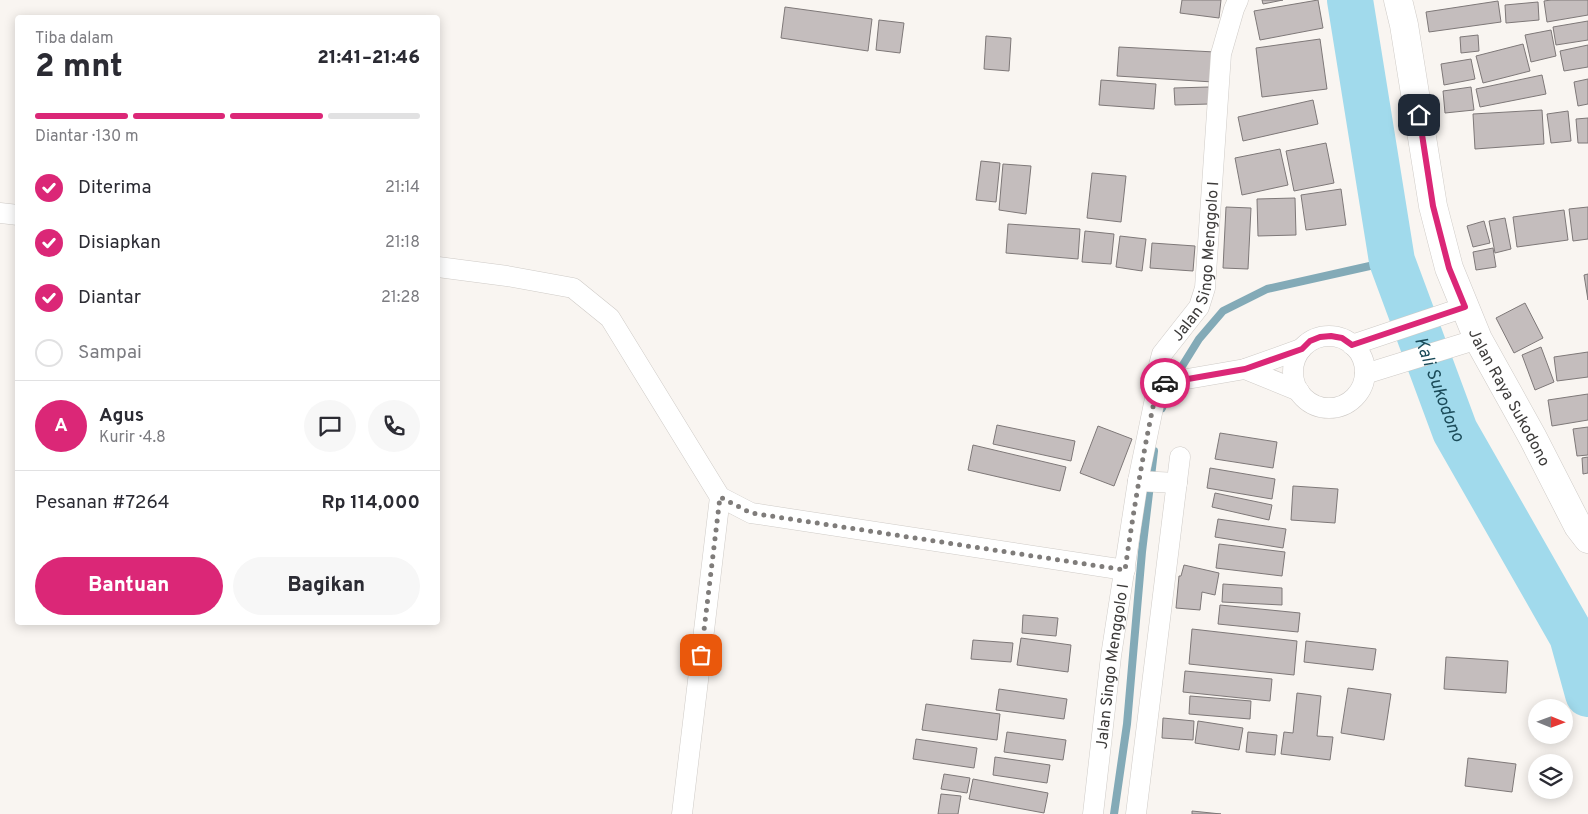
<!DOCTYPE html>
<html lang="id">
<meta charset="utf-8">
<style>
:root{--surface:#fff;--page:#f7f7f7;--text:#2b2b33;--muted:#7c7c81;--line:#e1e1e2;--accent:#db2777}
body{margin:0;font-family:Overpass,sans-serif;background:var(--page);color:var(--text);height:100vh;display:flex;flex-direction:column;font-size:19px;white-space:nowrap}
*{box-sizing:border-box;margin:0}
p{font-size:16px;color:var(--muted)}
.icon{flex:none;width:28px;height:28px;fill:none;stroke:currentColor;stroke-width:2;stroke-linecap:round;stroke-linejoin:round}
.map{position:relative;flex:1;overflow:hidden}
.sheet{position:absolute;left:15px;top:15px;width:425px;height:610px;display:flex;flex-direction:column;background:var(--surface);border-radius:5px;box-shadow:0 2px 12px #0003}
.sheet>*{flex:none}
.needle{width:32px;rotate:91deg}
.buttons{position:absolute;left:1528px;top:699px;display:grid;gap:10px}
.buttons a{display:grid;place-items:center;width:45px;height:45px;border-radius:50%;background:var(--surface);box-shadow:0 2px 12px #0003;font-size:25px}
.pin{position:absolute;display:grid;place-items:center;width:42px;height:42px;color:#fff;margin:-21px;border-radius:10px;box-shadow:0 2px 8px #0006}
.courier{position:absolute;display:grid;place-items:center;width:50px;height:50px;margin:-25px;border:4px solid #db2777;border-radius:50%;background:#fff;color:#222;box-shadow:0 1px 6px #0007}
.head em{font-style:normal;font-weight:800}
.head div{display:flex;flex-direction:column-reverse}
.head{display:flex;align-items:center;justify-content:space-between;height:85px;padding:0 20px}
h1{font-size:32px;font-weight:800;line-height:38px}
.bar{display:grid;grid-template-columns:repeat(4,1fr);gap:8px 5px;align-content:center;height:60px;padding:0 20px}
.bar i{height:6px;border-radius:4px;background:var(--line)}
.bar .active{background:var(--accent)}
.bar p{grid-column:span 4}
.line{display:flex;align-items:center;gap:12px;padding:0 20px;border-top:1px solid var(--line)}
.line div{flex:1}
.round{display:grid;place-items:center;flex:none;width:52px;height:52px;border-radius:26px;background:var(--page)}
ol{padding:0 20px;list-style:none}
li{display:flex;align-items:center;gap:15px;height:55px}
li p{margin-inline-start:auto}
li .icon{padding:5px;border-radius:50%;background:var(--accent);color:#fff;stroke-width:4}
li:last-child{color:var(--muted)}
li i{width:28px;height:28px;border:2px solid var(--line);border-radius:50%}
.primary-button{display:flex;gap:10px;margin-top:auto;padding:10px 20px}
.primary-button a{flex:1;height:58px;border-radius:30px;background:var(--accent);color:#fff;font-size:20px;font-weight:800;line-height:58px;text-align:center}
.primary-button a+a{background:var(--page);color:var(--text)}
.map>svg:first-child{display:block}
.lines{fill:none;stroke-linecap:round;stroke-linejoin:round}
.stream{stroke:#83aab7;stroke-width:8}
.river{stroke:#a1daec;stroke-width:46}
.building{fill:#c4bdbd;stroke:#7e7878}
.street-casing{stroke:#cfcbc7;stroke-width:21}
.secondary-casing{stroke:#cfcbc7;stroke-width:29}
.street{stroke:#fff;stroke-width:20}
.secondary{stroke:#fff;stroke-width:28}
.done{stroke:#7f7c7a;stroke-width:5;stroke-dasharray:0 9}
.route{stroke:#db2777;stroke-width:6}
.labels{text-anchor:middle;stroke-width:4;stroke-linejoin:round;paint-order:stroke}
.street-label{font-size:16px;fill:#3d3b3a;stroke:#f9f5f1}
.water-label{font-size:18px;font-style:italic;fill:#1b4b59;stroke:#f9f5f1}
</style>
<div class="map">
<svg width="1588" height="814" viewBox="0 0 1588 814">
<rect width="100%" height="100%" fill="#f9f5f1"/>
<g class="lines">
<g class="stream">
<path d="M1162,408L1171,384L1199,339L1223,311L1267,289L1392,261"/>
<path d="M1114,814L1127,724L1142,552L1154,451"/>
</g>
<path class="river" id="s1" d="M1350,0L1392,261L1455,431L1572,636L1588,694"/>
</g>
<g class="building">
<path d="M1182,0H1221L1219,18L1180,13Z"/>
<path d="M1262,0H1283L1263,4Z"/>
<path d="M1318,0L1323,28L1260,40L1254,11Z"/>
<path d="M1551,0H1588V15L1547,22L1544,1Z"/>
<path d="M1498,1L1501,22L1429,32L1426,12Z"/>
<path d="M1538,2L1539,20L1506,23L1505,5Z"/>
<path d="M785,7L872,19L868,51L781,38Z"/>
<path d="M879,20L904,23L900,53L876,50Z"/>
<path d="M1588,21V40L1556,45L1553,27Z"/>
<path d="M1551,30L1556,56L1531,62L1525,35Z"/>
<path d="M1478,35L1479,51L1461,53L1460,37Z"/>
<path d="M986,36L1011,38L1009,71L984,69Z"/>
<path d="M1320,39L1327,89L1262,97L1256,48Z"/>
<path d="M1523,44L1530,71L1483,83L1476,56Z"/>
<path d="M1588,45V67L1564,71L1560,51Z"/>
<path d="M1119,47L1215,52L1213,82L1117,76Z"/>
<path d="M1471,59L1475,79L1444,85L1441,64Z"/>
<path d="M1542,75L1546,94L1480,107L1476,89Z"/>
<path d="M1588,79V104L1578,106L1574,82Z"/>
<path d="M1101,80L1156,84L1154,109L1099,105Z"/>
<path d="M1209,87V104L1175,105L1174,88Z"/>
<path d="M1471,87L1474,110L1445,113L1443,91Z"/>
<path d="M1313,100L1318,124L1243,141L1238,117Z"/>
<path d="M1542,110L1544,144L1475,149L1473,114Z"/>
<path d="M1568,111L1571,141L1551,143L1547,114Z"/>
<path d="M1588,118V143H1578L1576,119Z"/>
<path d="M1326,143L1334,183L1294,191L1286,151Z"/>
<path d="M1280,149L1288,185L1242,195L1235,158Z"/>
<path d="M981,161L1000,163L996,202L976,200Z"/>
<path d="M1003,164L1031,166L1026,214L999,210Z"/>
<path d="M1092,173L1126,176L1121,222L1087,218Z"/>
<path d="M1341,189L1346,225L1306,230L1301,195Z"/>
<path d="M1295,198L1296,235L1258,236L1257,199Z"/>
<path d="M1226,207L1251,208L1248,269L1223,268Z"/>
<path d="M1588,207V239L1573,241L1569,209Z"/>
<path d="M1564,210L1568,240L1517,247L1513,217Z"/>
<path d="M1505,218L1511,249L1495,253L1489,221Z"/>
<path d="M1484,221L1490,243L1473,247L1467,226Z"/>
<path d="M1008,224L1080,229L1078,259L1006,253Z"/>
<path d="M1085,231L1114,234L1111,264L1082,262Z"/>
<path d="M1120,236L1146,239L1142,271L1116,267Z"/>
<path d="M1152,243L1195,246L1193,271L1150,268Z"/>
<path d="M1493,248L1496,267L1476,270L1473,252Z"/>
<path d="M1588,274V300L1584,275Z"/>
<path d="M1525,303L1543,338L1514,353L1496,318Z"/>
<path d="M1541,347L1554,382L1535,390L1522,355Z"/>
<path d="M1588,352V377L1557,381L1554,357Z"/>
<path d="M1588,394V420L1552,426L1548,400Z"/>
<path d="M997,425L1075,441L1071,461L993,444Z"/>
<path d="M1098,426L1132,439L1114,486L1080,473Z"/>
<path d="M1588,427V455L1577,456L1573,429Z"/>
<path d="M1220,433L1277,442L1273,468L1215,459Z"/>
<path d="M973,445L1066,467L1060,491L968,470Z"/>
<path d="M1588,457V473L1583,474L1582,458Z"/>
<path d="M1210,468L1275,479L1272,499L1207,488Z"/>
<path d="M1293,486L1338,489L1335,523L1291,520Z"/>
<path d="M1215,493L1272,505L1269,520L1212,507Z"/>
<path d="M1218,519L1286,529L1283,548L1215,537Z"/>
<path d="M1219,544L1285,552L1282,576L1216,568Z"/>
<path d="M1184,565L1219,573L1215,595L1202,592L1200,610L1176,608L1179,576H1181Z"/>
<path d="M1223,584L1282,588V605L1222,602Z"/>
<path d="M1220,605L1300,613L1298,632L1218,624Z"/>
<path d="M1023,615L1058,618L1056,636L1022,633Z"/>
<path d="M1192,629L1297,641L1294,675L1189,664Z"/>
<path d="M1021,638L1071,645L1068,672L1017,665Z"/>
<path d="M973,640L1013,643L1011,662L971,659Z"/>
<path d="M1306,641L1376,649L1373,670L1304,662Z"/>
<path d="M1446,657L1508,661L1506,693L1444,689Z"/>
<path d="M1185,671L1272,679L1270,701L1183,692Z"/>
<path d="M1348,688L1391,694L1384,740L1341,733Z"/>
<path d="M999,689L1067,699L1064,719L996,710Z"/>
<path d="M1297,693L1321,696L1317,736L1333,737L1330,760L1281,754L1284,732L1293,733Z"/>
<path d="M1190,696L1251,701L1250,719L1189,714Z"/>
<path d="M926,704L1000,714L997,740L922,730Z"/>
<path d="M1163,718L1194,721L1193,740L1162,738Z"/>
<path d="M1198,721L1243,728L1239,750L1195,743Z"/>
<path d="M1007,732L1066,740L1063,760L1004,752Z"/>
<path d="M1248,732L1277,735L1275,755L1246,752Z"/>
<path d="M916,739L977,748L974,768L913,759Z"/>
<path d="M995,757L1050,765L1047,783L993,775Z"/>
<path d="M1468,758L1516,764L1512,792L1465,786Z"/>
<path d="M944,774L970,778L967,793L941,789Z"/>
<path d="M973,779L1048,793L1044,813L969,799Z"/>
<path d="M941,794L961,796L958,814H938Z"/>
<path d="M1192,811L1221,814H1192Z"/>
</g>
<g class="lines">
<g class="street-casing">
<g id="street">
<path d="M0,213L18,215"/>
<path d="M438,267L507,276L573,288L610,318L720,497L751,513L1125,570"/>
<circle cx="1329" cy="372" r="36"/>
<path d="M1352,345L1465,307"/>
<path d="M1245,369L1299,391"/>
<path d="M1365,374L1478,339"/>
<path d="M1158,384L1245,369L1301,349"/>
<path d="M1138,481L1177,483"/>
<path d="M682,814L720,497"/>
<path id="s2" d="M1093,814L1111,656L1138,481L1158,384V369L1162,354L1199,307L1205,288L1221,54L1234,9L1238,0"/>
<path d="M1136,814L1180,457"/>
</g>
</g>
<g class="secondary-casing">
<g id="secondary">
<path id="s3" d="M1398,0L1404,25L1433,206L1449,268L1478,339L1533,438L1578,526L1588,539"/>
</g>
</g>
<use href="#street" class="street"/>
<use href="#secondary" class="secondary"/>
</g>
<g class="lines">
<path class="done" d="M701,655L720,497L751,513L1125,570C1134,508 1144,446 1158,384L1165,383"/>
<path class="route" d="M1165,383L1245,369L1302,349L1310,341L1320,337L1331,336L1342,338L1352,345L1465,307L1449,268L1433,206L1419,115"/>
</g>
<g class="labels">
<g class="street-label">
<text dy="6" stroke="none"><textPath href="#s2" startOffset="569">Jalan Singo Menggolo I</textPath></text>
<text dy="6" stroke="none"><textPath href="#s3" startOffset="416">Jalan Raya Sukodono</textPath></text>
<text dy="6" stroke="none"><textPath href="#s2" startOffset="149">Jalan Singo Menggolo I</textPath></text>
</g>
<g class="water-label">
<text dy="6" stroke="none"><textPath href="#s1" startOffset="401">Kali Sukodono</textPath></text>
</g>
</g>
</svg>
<div class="buttons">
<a><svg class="needle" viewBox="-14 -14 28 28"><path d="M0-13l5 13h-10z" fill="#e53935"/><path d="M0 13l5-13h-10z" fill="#7c7c81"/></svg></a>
<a><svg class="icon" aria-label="layers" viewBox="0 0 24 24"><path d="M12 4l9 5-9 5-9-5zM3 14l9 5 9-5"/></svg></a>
</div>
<div class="pin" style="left:701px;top:655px;background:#ea580c"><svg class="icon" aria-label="bag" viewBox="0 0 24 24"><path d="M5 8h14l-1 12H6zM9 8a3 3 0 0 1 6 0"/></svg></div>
<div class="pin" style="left:1419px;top:115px;background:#1f2937"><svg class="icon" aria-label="home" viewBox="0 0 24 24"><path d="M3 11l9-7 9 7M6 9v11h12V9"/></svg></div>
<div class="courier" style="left:1165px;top:383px"><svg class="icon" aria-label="car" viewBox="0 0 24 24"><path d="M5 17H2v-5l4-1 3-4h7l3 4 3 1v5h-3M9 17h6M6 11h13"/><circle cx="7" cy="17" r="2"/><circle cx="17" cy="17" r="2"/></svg></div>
<section class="sheet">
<div class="head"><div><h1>2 mnt</h1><p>Tiba dalam</p></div><em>21:41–21:46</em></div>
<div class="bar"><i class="active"></i><i class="active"></i><i class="active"></i><i></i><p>Diantar · 130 m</p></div>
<ol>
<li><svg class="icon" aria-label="check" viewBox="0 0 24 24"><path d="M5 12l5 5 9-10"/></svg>Diterima<p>21:14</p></li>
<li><svg class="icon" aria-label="check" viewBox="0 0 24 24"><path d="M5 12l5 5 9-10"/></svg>Disiapkan<p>21:18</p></li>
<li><svg class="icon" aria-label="check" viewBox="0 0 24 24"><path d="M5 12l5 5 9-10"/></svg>Diantar<p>21:28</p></li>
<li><i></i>Sampai</li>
</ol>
<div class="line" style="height:90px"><b class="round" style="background:var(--accent);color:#fff">A</b><div><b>Agus</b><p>Kurir · 4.8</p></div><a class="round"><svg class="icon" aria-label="chat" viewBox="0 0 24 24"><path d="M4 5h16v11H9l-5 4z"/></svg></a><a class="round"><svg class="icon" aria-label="phone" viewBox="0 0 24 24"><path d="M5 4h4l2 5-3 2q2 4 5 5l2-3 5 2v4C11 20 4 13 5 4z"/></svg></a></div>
<div class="line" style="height:65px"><div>Pesanan #7264</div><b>Rp 114,000</b></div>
<div class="primary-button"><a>Bantuan</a><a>Bagikan</a></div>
</section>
</div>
